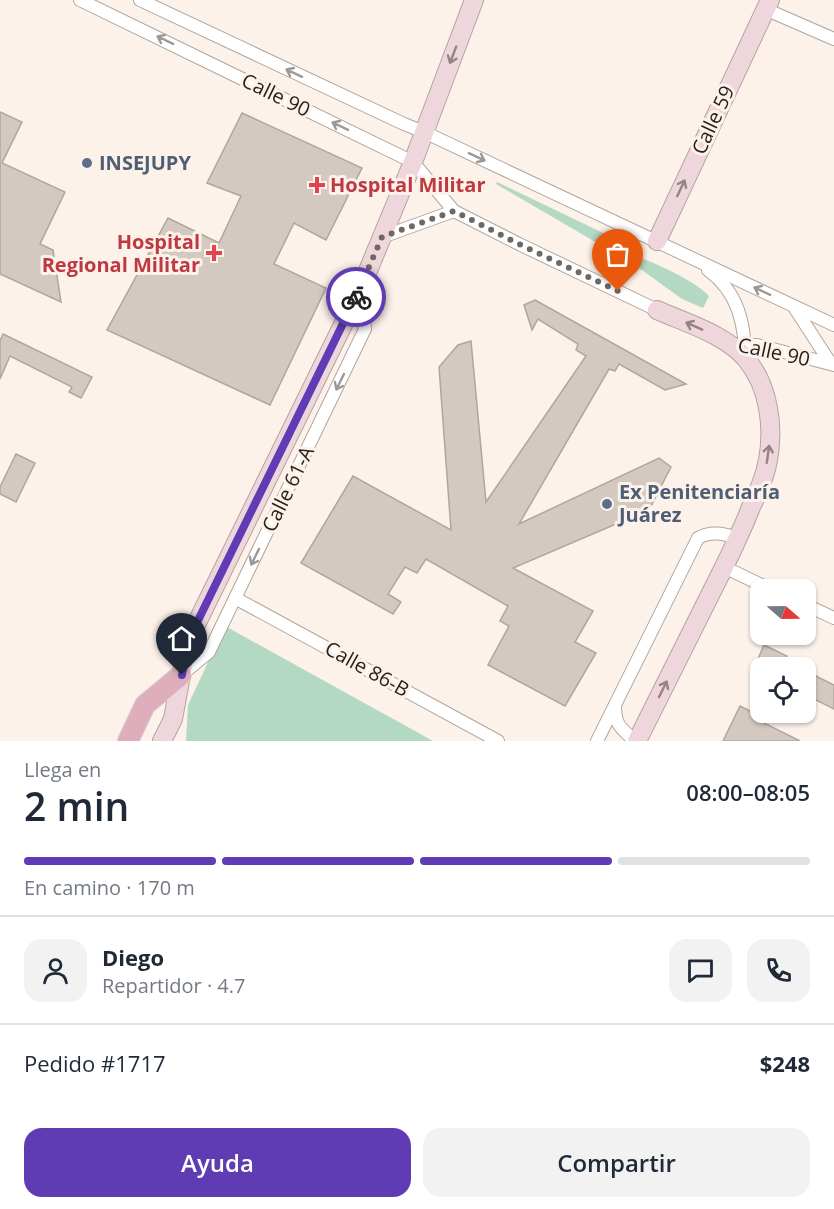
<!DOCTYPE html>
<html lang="es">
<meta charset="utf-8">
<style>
:root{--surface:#fff;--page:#f2f2f3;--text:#1f2937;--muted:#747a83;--line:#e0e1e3;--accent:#5f3cb4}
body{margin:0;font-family:"Open Sans",sans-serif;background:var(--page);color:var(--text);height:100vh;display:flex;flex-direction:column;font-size:22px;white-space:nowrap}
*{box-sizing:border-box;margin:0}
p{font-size:20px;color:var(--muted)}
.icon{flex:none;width:33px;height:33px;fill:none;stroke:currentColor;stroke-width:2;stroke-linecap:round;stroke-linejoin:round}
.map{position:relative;height:741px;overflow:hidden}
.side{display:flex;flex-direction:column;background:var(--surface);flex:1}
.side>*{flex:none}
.needle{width:39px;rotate:110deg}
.fabs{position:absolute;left:750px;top:579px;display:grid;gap:12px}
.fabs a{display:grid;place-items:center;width:66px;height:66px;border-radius:12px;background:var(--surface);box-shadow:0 2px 4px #0004;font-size:30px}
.pin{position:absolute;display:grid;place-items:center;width:51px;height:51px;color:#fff;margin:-62px -26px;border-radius:50% 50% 50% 0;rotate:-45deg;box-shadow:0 0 6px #0007}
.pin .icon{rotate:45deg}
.courier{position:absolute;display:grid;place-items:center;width:60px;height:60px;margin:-30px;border:4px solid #5f3cb4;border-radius:50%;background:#fff;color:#222;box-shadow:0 2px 8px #0007}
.head em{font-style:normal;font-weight:600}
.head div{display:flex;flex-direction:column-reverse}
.head{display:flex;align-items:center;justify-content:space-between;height:102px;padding:0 24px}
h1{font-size:39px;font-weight:600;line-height:45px}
.bar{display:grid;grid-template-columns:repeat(4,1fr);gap:9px 6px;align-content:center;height:72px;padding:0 24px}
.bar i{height:8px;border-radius:4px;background:var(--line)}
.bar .on{background:var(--accent)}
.bar p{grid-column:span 4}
.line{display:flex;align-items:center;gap:15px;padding:0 24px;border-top:2px solid var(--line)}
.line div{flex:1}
.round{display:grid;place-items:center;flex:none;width:63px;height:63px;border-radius:18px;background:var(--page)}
.button{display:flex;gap:12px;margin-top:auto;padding:12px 24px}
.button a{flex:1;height:69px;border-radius:18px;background:var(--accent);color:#fff;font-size:24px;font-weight:600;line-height:69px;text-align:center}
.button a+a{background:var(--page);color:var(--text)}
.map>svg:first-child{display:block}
.green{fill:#b3d8c4}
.building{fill:#d3c9c0;stroke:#b0a69e;stroke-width:1.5}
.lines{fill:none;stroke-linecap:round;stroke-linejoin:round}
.street-casing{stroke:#afa69d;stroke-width:14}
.secondary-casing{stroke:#afa69d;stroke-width:20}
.primary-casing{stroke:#d3d2d2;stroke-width:22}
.street{stroke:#fff;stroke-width:12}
.secondary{stroke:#efd6dd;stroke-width:18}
.primary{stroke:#dfaebc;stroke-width:20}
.oneway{stroke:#9c9a99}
.oneway2{stroke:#938486}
.done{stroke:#6f6964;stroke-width:6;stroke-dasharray:0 10.8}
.route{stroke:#5f3cb4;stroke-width:8}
.service-dot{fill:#5c6f8a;stroke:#fdf2ea;stroke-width:2}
.health-dot{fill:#e0444e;stroke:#fdf2ea;stroke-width:2}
.labels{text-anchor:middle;stroke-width:6;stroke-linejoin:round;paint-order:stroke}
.street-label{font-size:20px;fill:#231f1c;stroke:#fdf2ea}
.service-label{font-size:20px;font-weight:bold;fill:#4e5e75;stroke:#fdf2ea;text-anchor:start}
.health-label{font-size:20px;font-weight:bold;fill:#be3a42;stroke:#fdf2ea;text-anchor:start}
</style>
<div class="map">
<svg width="834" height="741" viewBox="0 0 834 741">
<rect width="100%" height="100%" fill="#fdf2ea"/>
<g class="green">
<path d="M497,182L626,244L623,250C648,261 691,277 709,296L703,308L682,299L635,265L496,184Z"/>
<path d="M225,626L433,741H186L188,705Z"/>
</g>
<g class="building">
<path d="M0,112L22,122L2,163L65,192L40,244L53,250L61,302L0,274Z"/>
<path d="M242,113L362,168L326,240L294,223L274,264L326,288L270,405L107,330L168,218L219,243L241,196L207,183Z"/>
<path d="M535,300L686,384L665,390L619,364L615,371L609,369L519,524L659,458L671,467L649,510L513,568L593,611L575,642L596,653L565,706L488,665L509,626L500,621L508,606L426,559L417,573L405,567L388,594L401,602L393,614L301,563L353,476L451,530L439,367L458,345L471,341L486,502L586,356L576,350L578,344L538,319L532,330L524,305Z"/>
<path d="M3,334L92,377L81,398L69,392L72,387L10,356L0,379V341Z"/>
<path d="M16,454L35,463L16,502L0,494V487Z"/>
<path d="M764,645L787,656L782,668H754Z"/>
<path d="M806,671L834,685V709L806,695Z"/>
<path d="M740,706L760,716L758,720L800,741H723Z"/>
</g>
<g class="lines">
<g class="street-casing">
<g id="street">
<path d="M80,0L413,162L454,211L521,245L657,310"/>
<path d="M140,0L404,124L424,132L834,325"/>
<path d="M765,9L834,39"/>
<path d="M382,237L454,211"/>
<path d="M708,270C739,293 744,323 746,359"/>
<path d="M794,307L831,364"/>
<path d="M739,345H757L834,365"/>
<path d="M724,567L772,590"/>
<path d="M235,598L498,741"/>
<path d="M806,605L834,618"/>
<path d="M181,675L209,652L365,329L360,291"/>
<path d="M615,705C615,726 621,728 635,741"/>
<path d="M597,741L698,538C711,530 725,534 738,538"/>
</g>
</g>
<g class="secondary-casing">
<g id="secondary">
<path d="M657,241L770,0"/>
<path d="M162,741L173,719L187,643L360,290L413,162L474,0"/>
<path d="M637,741C665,685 693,629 721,573C732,551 742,530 751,507C758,492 765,477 768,460C774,427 769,387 747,360C727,335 686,323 657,310"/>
</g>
</g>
<g class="primary-casing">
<path id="primary" d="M128,741L145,705L181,675"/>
</g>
<use href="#street" class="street"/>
<use href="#secondary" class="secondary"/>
<use href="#primary" class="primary"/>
</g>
<defs><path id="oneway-shaft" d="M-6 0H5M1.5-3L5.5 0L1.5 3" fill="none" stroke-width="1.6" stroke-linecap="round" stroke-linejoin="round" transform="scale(1.5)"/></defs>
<g class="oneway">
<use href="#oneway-shaft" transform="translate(165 40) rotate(-154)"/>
<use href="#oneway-shaft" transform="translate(294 73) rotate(-155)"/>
<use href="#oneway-shaft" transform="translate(340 126) rotate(-154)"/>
<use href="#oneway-shaft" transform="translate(477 157) rotate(25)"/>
<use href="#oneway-shaft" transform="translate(762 291) rotate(-155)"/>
<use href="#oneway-shaft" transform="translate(340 382) rotate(116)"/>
<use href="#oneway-shaft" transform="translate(255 557) rotate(116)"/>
</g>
<g class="oneway2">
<use href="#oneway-shaft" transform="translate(453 55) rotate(111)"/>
<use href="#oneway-shaft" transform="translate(681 188) rotate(-65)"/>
<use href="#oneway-shaft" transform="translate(694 326) rotate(-156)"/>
<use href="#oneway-shaft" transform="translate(768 454) rotate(-82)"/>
<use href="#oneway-shaft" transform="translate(663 689) rotate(-64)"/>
</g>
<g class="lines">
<path class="done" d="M356,297L382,237L454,211L521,245L618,291"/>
<path class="route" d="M182,675L187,643L356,297"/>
</g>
<g class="service-dot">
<circle cx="87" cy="163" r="6"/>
<circle cx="607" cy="504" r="6"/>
</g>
<g class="health-dot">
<path d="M314 176h6v6h6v6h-6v6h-6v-6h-6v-6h6z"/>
<path d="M211 244h6v6h6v6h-6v6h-6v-6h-6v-6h6z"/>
</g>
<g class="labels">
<g class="street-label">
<text transform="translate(276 95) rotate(26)" y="7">Calle 90</text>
<text transform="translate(713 120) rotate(-65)" y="7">Calle 59</text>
<text transform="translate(774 352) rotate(12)" y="7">Calle 90</text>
<text transform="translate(288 489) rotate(-64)" y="7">Calle 61-A</text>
<text transform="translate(367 669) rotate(29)" y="7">Calle 86-B</text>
</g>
<g class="service-label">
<text x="99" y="170">INSEJUPY</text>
<text x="619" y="499">Ex Penitenciaría<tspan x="619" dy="23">Juárez</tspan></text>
</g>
<g class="health-label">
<text x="330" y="192">Hospital Militar</text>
<text x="200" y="249" text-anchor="end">Hospital<tspan x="200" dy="23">Regional Militar</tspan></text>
</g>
</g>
</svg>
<div class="fabs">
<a><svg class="needle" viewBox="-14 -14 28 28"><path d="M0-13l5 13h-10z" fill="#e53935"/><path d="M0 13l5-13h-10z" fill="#747a83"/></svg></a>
<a><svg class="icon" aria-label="locate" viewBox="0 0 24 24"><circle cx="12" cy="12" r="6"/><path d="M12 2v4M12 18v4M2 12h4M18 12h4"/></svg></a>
</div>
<div class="pin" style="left:618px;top:291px;background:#ea580c"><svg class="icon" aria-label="bag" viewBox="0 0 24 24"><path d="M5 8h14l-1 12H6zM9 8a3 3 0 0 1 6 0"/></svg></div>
<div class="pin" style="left:182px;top:675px;background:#1f2937"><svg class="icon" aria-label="home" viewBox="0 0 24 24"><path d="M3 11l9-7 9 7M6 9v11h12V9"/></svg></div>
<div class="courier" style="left:356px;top:297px"><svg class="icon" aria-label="bike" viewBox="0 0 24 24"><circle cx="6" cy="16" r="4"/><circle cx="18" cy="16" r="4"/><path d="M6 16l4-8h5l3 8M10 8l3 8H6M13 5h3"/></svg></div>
</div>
<section class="side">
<div class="head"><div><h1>2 min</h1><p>Llega en</p></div><em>08:00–08:05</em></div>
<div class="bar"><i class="on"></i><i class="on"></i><i class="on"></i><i></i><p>En camino · 170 m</p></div>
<div class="line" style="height:108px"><a class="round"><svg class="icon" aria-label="person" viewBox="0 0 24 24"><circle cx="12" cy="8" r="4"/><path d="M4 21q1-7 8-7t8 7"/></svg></a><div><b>Diego</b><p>Repartidor · 4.7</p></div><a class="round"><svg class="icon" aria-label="chat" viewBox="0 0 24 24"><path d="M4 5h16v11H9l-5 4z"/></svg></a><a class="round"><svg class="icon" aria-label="phone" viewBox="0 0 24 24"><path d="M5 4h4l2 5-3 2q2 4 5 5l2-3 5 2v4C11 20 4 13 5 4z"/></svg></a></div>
<div class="line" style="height:78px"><div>Pedido #1717</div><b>$248</b></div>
<div class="button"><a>Ayuda</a><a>Compartir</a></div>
</section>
